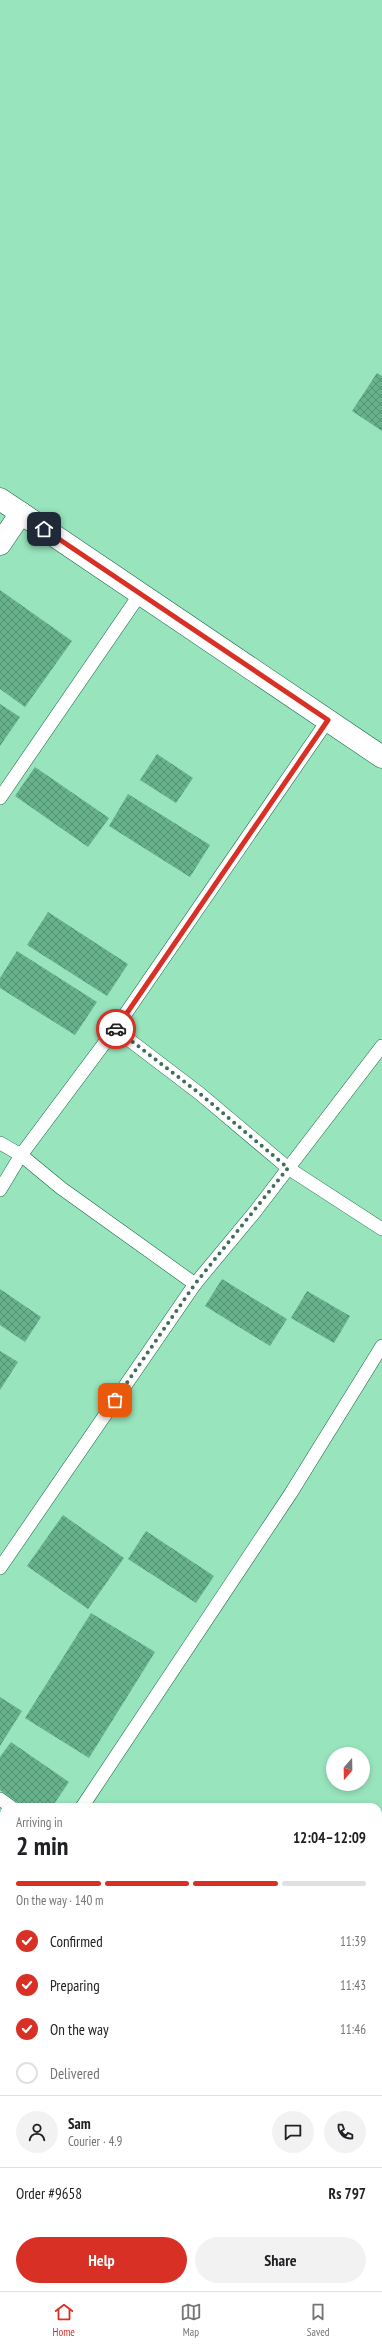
<!DOCTYPE html>
<meta charset="utf-8">
<style>
:root{--surface:#fff;--page:#f2f2f2;--text:#202124;--muted:#757577;--line:#e0e0e0;--accent:#d93025}
body{margin:0;font-family:"PT Sans Narrow",sans-serif;background:var(--page);color:var(--text);height:100vh;display:flex;flex-direction:column;font-size:15px;white-space:nowrap}
*{box-sizing:border-box;margin:0}
p{font-size:13px;color:var(--muted)}
.icon{flex:none;width:22px;height:22px;fill:none;stroke:currentColor;stroke-width:2;stroke-linecap:round;stroke-linejoin:round}
.map{position:relative;flex:1;overflow:hidden}
.drawer{position:absolute;left:0px;top:1803px;width:382px;height:488px;display:flex;flex-direction:column;background:var(--surface);border-radius:12px 12px 0 0;box-shadow:0 2px 6px #0003}
.drawer>*{flex:none}
.needle{width:26px;rotate:200deg}
.buttons{position:absolute;left:326px;top:1747px;display:grid;gap:8px}
.buttons a{display:grid;place-items:center;width:44px;height:44px;border-radius:50%;background:var(--surface);box-shadow:0 2px 6px #0003;font-size:20px}
.pin{position:absolute;display:grid;place-items:center;width:34px;height:34px;color:#fff;margin:-17px;border-radius:8px;box-shadow:0 2px 6px #0006}
.courier{position:absolute;display:grid;place-items:center;width:40px;height:40px;margin:-20px;border:3px solid #d93025;border-radius:50%;background:#fff;color:#222;box-shadow:0 1px 5px #0007}
.summary em{font-style:normal;font-weight:800}
.summary div{display:flex;flex-direction:column-reverse}
.summary{display:flex;align-items:center;justify-content:space-between;height:68px;padding:0 16px}
h1{font-size:26px;font-weight:800;line-height:30px}
.bar{display:grid;grid-template-columns:repeat(4,1fr);gap:6px 4px;align-content:center;height:48px;padding:0 16px}
.bar i{height:5px;border-radius:3px;background:var(--line)}
.bar .on{background:var(--accent)}
.bar p{grid-column:span 4}
.line{display:flex;align-items:center;gap:10px;padding:0 16px;border-top:1px solid var(--line)}
.line div{flex:1}
.round{display:grid;place-items:center;flex:none;width:42px;height:42px;border-radius:21px;background:var(--page)}
ol{padding:0 16px;list-style:none}
li{display:flex;align-items:center;gap:12px;height:44px}
li p{margin-inline-start:auto}
li .icon{padding:4px;border-radius:50%;background:var(--accent);color:#fff;stroke-width:4}
li:last-child{color:var(--muted)}
li i{width:22px;height:22px;border:2px solid var(--line);border-radius:50%}
.cta{display:flex;gap:8px;margin-top:auto;padding:8px 16px}
.cta a{flex:1;height:46px;border-radius:24px;background:var(--accent);color:#fff;font-size:16px;font-weight:800;line-height:46px;text-align:center}
.cta a+a{background:var(--page);color:var(--text)}
.menu{display:flex;justify-content:space-around;align-items:center;height:56px;border-top:1px solid var(--line);background:var(--surface);font-size:11px;color:var(--muted)}
.menu a{display:grid;justify-items:center;gap:2px}
.menu .on{color:var(--accent)}
.map>svg:first-child{display:block}
.building{fill:url(#building-cross-hatch)}
.lines{fill:none;stroke-linecap:round;stroke-linejoin:round}
.service-casing{stroke:#126645;stroke-width:14}
.minor-casing{stroke:#126645;stroke-width:23}
.service{stroke:#fff;stroke-width:13}
.minor{stroke:#fff;stroke-width:22}
.done{stroke:#3f6f58;stroke-width:4;stroke-dasharray:0 7.2}
.route{stroke:#d93025;stroke-width:5}
</style>
<div class="map">
<svg width="382" height="2291" viewBox="0 0 382 2291">
<defs>
<pattern id="building-cross-hatch" width="8" height="8" patternUnits="userSpaceOnUse"><rect width="8" height="8" fill="#67b28d"/><path d="M0 0l8 8M0 8l8-8" fill="none" stroke="#539173"/></pattern>
</defs>
<rect width="100%" height="100%" fill="#98e4bd"/>
<g class="building">
<path d="M377,373L382,376V431L352,411Z"/>
<path d="M0,590L72,641L25,707L0,689Z"/>
<path d="M0,704L20,717L0,746Z"/>
<path d="M157,754L193,778L176,803L140,780Z"/>
<path d="M35,767L109,818L88,847L15,796Z"/>
<path d="M128,794L210,845L190,877L109,826Z"/>
<path d="M48,912L128,964L107,996L27,945Z"/>
<path d="M17,951L97,1002L75,1035L0,988V978Z"/>
<path d="M222,1279L287,1319L270,1346L205,1306Z"/>
<path d="M0,1289L41,1317L25,1342L0,1325Z"/>
<path d="M307,1291L350,1316L334,1343L291,1318Z"/>
<path d="M0,1351L18,1362L0,1390Z"/>
<path d="M63,1515L124,1558L88,1609L27,1566Z"/>
<path d="M146,1531L214,1576L196,1603L128,1559Z"/>
<path d="M91,1613L155,1652L89,1758L25,1718Z"/>
<path d="M0,1697L22,1711L0,1746Z"/>
<path d="M11,1742L69,1782L52,1807H24L0,1790V1757Z"/>
</g>
<g class="lines">
<g class="service-casing">
<g id="service">
<path d="M0,798L140,594"/>
<path d="M115,1029L199,1093L288,1168L382,1229"/>
<path d="M0,1143L21,1155L61,1188L195,1284"/>
<path d="M0,1190L21,1155L115,1029L328,720"/>
<path d="M0,1568L195,1284L254,1213L382,1046"/>
<path d="M0,1799L11,1807"/>
<path d="M82,1807L291,1493L382,1346"/>
</g>
</g>
<g class="minor-casing">
<g id="minor">
<path d="M0,499L382,757"/>
<path d="M0,544L21,513"/>
</g>
</g>
<use href="#service" class="service"/>
<use href="#minor" class="minor"/>
</g>
<g class="lines">
<path class="done" d="M115,1400L195,1284L288,1168L199,1093L116,1029"/>
<path class="route" d="M44,529L328,720L116,1029"/>
</g>
</svg>
<div class="buttons">
<a><svg class="needle" viewBox="-14 -14 28 28"><path d="M0-13l5 13h-10z" fill="#e53935"/><path d="M0 13l5-13h-10z" fill="#757577"/></svg></a>
</div>
<div class="pin" style="left:115px;top:1400px;background:#ea580c"><svg class="icon" aria-label="bag" viewBox="0 0 24 24"><path d="M5 8h14l-1 12H6zM9 8a3 3 0 0 1 6 0"/></svg></div>
<div class="pin" style="left:44px;top:529px;background:#1f2937"><svg class="icon" aria-label="home" viewBox="0 0 24 24"><path d="M3 11l9-7 9 7M6 9v11h12V9"/></svg></div>
<div class="courier" style="left:116px;top:1029px"><svg class="icon" aria-label="car" viewBox="0 0 24 24"><path d="M5 17H2v-5l4-1 3-4h7l3 4 3 1v5h-3M9 17h6M6 11h13"/><circle cx="7" cy="17" r="2"/><circle cx="17" cy="17" r="2"/></svg></div>
<section class="drawer">
<div class="summary"><div><h1>2 min</h1><p>Arriving in</p></div><em>12:04–12:09</em></div>
<div class="bar"><i class="on"></i><i class="on"></i><i class="on"></i><i></i><p>On the way · 140 m</p></div>
<ol>
<li><svg class="icon" aria-label="check" viewBox="0 0 24 24"><path d="M5 12l5 5 9-10"/></svg>Confirmed<p>11:39</p></li>
<li><svg class="icon" aria-label="check" viewBox="0 0 24 24"><path d="M5 12l5 5 9-10"/></svg>Preparing<p>11:43</p></li>
<li><svg class="icon" aria-label="check" viewBox="0 0 24 24"><path d="M5 12l5 5 9-10"/></svg>On the way<p>11:46</p></li>
<li><i></i>Delivered</li>
</ol>
<div class="line" style="height:72px"><a class="round"><svg class="icon" aria-label="person" viewBox="0 0 24 24"><circle cx="12" cy="8" r="4"/><path d="M4 21q1-7 8-7t8 7"/></svg></a><div><b>Sam</b><p>Courier · 4.9</p></div><a class="round"><svg class="icon" aria-label="chat" viewBox="0 0 24 24"><path d="M4 5h16v11H9l-5 4z"/></svg></a><a class="round"><svg class="icon" aria-label="phone" viewBox="0 0 24 24"><path d="M5 4h4l2 5-3 2q2 4 5 5l2-3 5 2v4C11 20 4 13 5 4z"/></svg></a></div>
<div class="line" style="height:52px"><div>Order #9658</div><b>Rs 797</b></div>
<div class="cta"><a>Help</a><a>Share</a></div>
</section>
</div>
<nav class="menu">
<a class="on"><svg class="icon" aria-label="home" viewBox="0 0 24 24"><path d="M3 11l9-7 9 7M6 9v11h12V9"/></svg>Home</a>
<a><svg class="icon" aria-label="map" viewBox="0 0 24 24"><path d="M3 6l6-2 6 2 6-2v14l-6 2-6-2-6 2zM9 4v14M15 6v14"/></svg>Map</a>
<a><svg class="icon" aria-label="saved" viewBox="0 0 24 24"><path d="M7 4h10v16l-5-4-5 4z"/></svg>Saved</a>
</nav>
